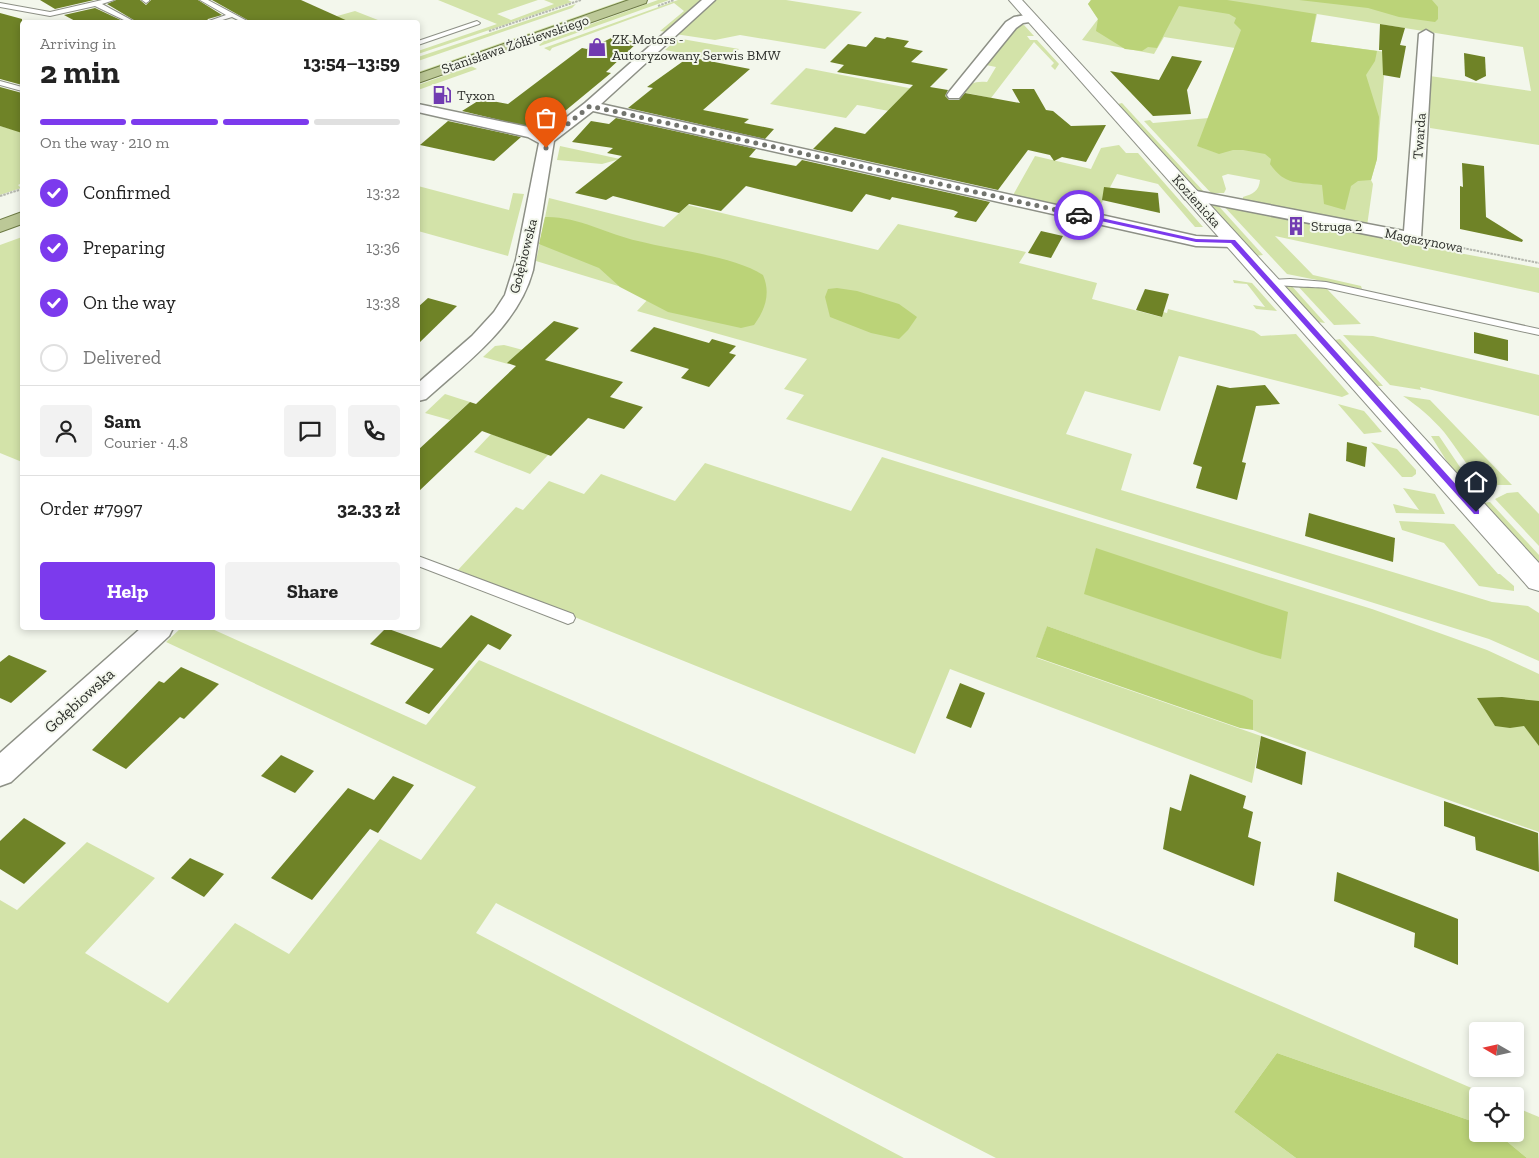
<!DOCTYPE html>
<meta charset="utf-8">
<style>
:root{--surface:#fff;--page:#f2f2f2;--text:#222;--muted:#767676;--line:#e0e0e0;--accent:#7c3aed}
body{margin:0;font-family:"Zilla Slab",serif;background:var(--page);color:var(--text);height:100vh;display:flex;flex-direction:column;font-size:19px;white-space:nowrap}
*{box-sizing:border-box;margin:0}
p{font-size:16px;color:var(--muted)}
.icon{flex:none;width:28px;height:28px;fill:none;stroke:currentColor;stroke-width:2;stroke-linecap:round;stroke-linejoin:round}
.map{position:relative;flex:1;overflow:hidden}
.drawer{position:absolute;left:20px;top:20px;width:400px;height:610px;display:flex;flex-direction:column;background:var(--surface);border-radius:5px;box-shadow:0 2px 8px #0003}
.drawer>*{flex:none}
.needle{width:32px;rotate:279deg}
.tools{position:absolute;left:1469px;top:1022px;display:grid;gap:10px}
.tools a{display:grid;place-items:center;width:55px;height:55px;border-radius:5px;background:var(--surface);box-shadow:0 2px 8px #0003;font-size:25px}
.pin{position:absolute;display:grid;place-items:center;width:42px;height:42px;color:#fff;margin:-51px -21px;border-radius:50% 50% 50% 0;rotate:-45deg;box-shadow:0 0 5px #0007}
.pin .icon{rotate:45deg}
.courier{position:absolute;display:grid;place-items:center;width:50px;height:50px;margin:-25px;border:4px solid #7c3aed;border-radius:50%;background:#fff;color:#222;box-shadow:0 1px 6px #0007}
.summary em{font-style:normal;font-weight:700}
.summary div{display:flex;flex-direction:column-reverse}
.summary{display:flex;align-items:center;justify-content:space-between;height:85px;padding:0 20px}
h1{font-size:32px;font-weight:700;line-height:38px}
.bar{display:grid;grid-template-columns:repeat(4,1fr);gap:8px 5px;align-content:center;height:60px;padding:0 20px}
.bar i{height:6px;border-radius:4px;background:var(--line)}
.bar .on{background:var(--accent)}
.bar p{grid-column:span 4}
.line{display:flex;align-items:center;gap:12px;padding:0 20px;border-top:1px solid var(--line)}
.line div{flex:1}
.round{display:grid;place-items:center;flex:none;width:52px;height:52px;border-radius:5px;background:var(--page)}
ol{padding:0 20px;list-style:none}
li{display:flex;align-items:center;gap:15px;height:55px}
li p{margin-inline-start:auto}
li .icon{padding:5px;border-radius:50%;background:var(--accent);color:#fff;stroke-width:4}
li:last-child{color:var(--muted)}
li i{width:28px;height:28px;border:2px solid var(--line);border-radius:50%}
.button{display:flex;gap:10px;margin-top:auto;padding:10px 20px}
.button a{flex:1;height:58px;border-radius:5px;background:var(--accent);color:#fff;font-size:20px;font-weight:700;line-height:58px;text-align:center}
.button a+a{background:var(--page);color:var(--text)}
.map>svg:first-child{display:block}
.green{fill:#d3e3a9}
.forest{fill:#bbd378}
.building{fill:#6f8327}
.lines{fill:none;stroke-linecap:round;stroke-linejoin:round}
.service-casing{stroke:#8d9086;stroke-width:2}
.minor-casing{stroke:#8d9086;stroke-width:3}
.secondary-casing{stroke:#8d9086;stroke-width:2}
.primary-casing{stroke:#6c7a44;stroke-width:2}
.path{stroke:#b4b7ae;stroke-width:2;stroke-dasharray:2.5 1;stroke-linecap:butt}
.service{fill:#fff;fill-rule:evenodd}
.minor{fill:#fff;fill-rule:evenodd}
.secondary{fill:#fff;fill-rule:evenodd}
.primary{fill:#bcc897;fill-rule:evenodd}
.route{fill:#7c3aed}
.done{stroke:#72746e;stroke-width:5;stroke-dasharray:0 9}
.labels{text-anchor:middle;stroke-width:4;stroke-linejoin:round;paint-order:stroke}
.far-poi-label{font-size:14px;fill:#2c2e2a;stroke:#f3f7ec;text-anchor:start}
.far-street-label{font-size:14px;fill:#2c2e2a;stroke:#f3f7ec}
.street-label{font-size:16px;fill:#2c2e2a;stroke:#f3f7ec}
</style>
<div class="map">
<svg width="1539" height="1158" viewBox="0 0 1539 1158">
<rect width="100%" height="100%" fill="#f3f7ec"/>
<g class="green">
<path d="M438,0H538L497,14L511,20L554,4L544,0H568L572,2L418,54V51L497,24Z"/>
<path d="M624,0H630L418,75V72Z"/>
<path d="M658,0H669L540,46L539,45L544,41Z"/>
<path d="M678,0H705L667,32L660,31L684,11L674,3L552,48L550,51L544,48Z"/>
<path d="M716,0H786L862,12L825,49L740,35L715,40L675,34Z"/>
<path d="M1091,0H1539V145L1430,128V76L1531,91L1523,47L1317,14L1311,42L1386,52L1377,159L1371,180L1373,184L1367,226L1243,200V197C1253,194 1259,191 1260,180L1228,174L1222,176L1226,189L1224,193H1211L1144,121L1150,120L1153,123L1209,118L1235,48L1164,37L1154,54L1082,40L1098,19L1088,4Z"/>
<path d="M576,4L572,8L418,61V57Z"/>
<path d="M355,11L383,22L332,21L316,22Z"/>
<path d="M1019,24L1024,25L1034,36H1027L1030,40H1037L1059,64L1055,70L1051,66L1054,63L1034,42L991,98L962,92C970,83 975,81 987,82L996,67L986,65L987,60Z"/>
<path d="M682,39L739,49L725,61L665,50L676,40Z"/>
<path d="M471,66L477,69L418,90V85Z"/>
<path d="M806,68L950,96C927,124 889,110 857,105L846,118L770,104Z"/>
<path d="M1122,103L1205,193L1198,192L1118,104Z"/>
<path d="M0,126L22,132V183L18,185L21,188L0,195Z"/>
<path d="M1119,145L1126,153H1138L1203,227H1195L1158,184L1117,174L1095,216L1012,197L1035,156L1091,169L1101,148Z"/>
<path d="M560,146L620,159L602,164L557,160Z"/>
<path d="M418,186L509,210L513,193L524,194L508,256L418,231Z"/>
<path d="M549,198L664,227L688,205L878,250L898,224L1026,252L1019,263L1097,283L1092,299L1161,317L1163,312L1167,313L1168,309L1254,331L1261,336L1296,334L1349,394L1342,397L1179,356L1160,411L1085,391L1066,434L1132,454L1121,490L1492,602L1528,606L1539,613V661L1489,639L786,419L804,395L784,389L807,359L637,311L651,296L536,261Z"/>
<path d="M1207,201L1215,202L1263,255L1256,256Z"/>
<path d="M1220,202L1427,247L1539,268V293L1275,236L1313,275L1361,286L1362,289L1287,274Z"/>
<path d="M22,237V462L0,453V245Z"/>
<path d="M1233,280L1252,283L1277,311L1256,309L1253,305L1265,307L1247,284L1234,283Z"/>
<path d="M1290,284L1325,323L1318,322L1284,285Z"/>
<path d="M1296,284L1326,288L1361,324L1334,325Z"/>
<path d="M1343,335L1373,336L1539,375V416L1420,387L1421,390L1390,385Z"/>
<path d="M1340,339L1383,386H1377L1373,382L1335,340Z"/>
<path d="M504,345L523,350L508,364L483,357L495,346Z"/>
<path d="M445,394L470,402L450,420L425,413Z"/>
<path d="M1403,396L1430,400L1512,485H1498L1487,489C1470,471 1459,451 1444,432C1432,418 1418,406 1403,396Z"/>
<path d="M1338,404L1364,411L1382,432L1364,434Z"/>
<path d="M491,434L548,455L530,474L474,452Z"/>
<path d="M1431,436H1439L1464,473L1481,491L1474,493L1453,471Z"/>
<path d="M1371,442L1397,449L1416,470V474L1412,477H1402Z"/>
<path d="M882,457L1372,609L1487,650L1539,674V832L1260,733L1253,730V700L1047,626L1037,658L1261,736L1252,783L950,669L915,754L458,570L516,507L523,510L549,481L584,494L601,474L675,501L705,463L851,511Z"/>
<path d="M1403,488L1435,494L1445,514L1396,513L1393,504L1419,510Z"/>
<path d="M1518,492L1539,514V546L1495,499L1507,493Z"/>
<path d="M1490,502L1539,555V565L1483,503Z"/>
<path d="M1399,521L1454,524L1498,574H1500L1514,586V591L1479,586L1444,543L1402,530Z"/>
<path d="M181,628H210L426,725L479,660L1490,1096H1478L1477,1123L1277,1053L1234,1112L1296,1158H996L496,903L476,933L904,1158H0V900L17,910L87,842L155,878L85,953L168,1003L235,923L289,954L380,839L421,860L476,787L166,642Z"/>
<path d="M1515,1107L1539,1117V1158H1527L1498,1134H1515Z"/>
</g>
<g class="forest">
<path d="M1091,0H1227L1316,14L1311,42L1377,51L1375,61L1366,75L1379,117L1377,159L1371,180L1358,181L1351,186L1345,210L1324,204L1322,185C1299,182 1285,186 1270,164L1271,159L1265,154L1243,150H1233L1219,154L1197,146L1241,30L1234,23L1236,18L1229,14L1179,6L1157,48L1148,47L1142,51L1125,49L1096,31L1098,19L1088,4Z"/>
<path d="M1299,0H1432L1438,7V19L1435,22L1399,17L1368,8Z"/>
<path d="M545,217C577,216 607,234 638,241C673,250 734,256 763,275C771,294 765,310 754,325L741,328L668,312L620,287L599,268L539,244Z"/>
<path d="M837,288L857,291L899,304L917,317L908,330L899,339L871,333L830,317L825,297L828,289Z"/>
<path d="M1096,548L1288,612L1281,659L1262,654L1084,594Z"/>
<path d="M1047,626L1244,696L1253,700V730L1240,728L1036,657Z"/>
<path d="M1277,1053L1477,1123L1478,1134H1498L1527,1158H1296L1234,1112Z"/>
</g>
<g class="building">
<path d="M40,0H94L55,9Z"/>
<path d="M116,0H140L146,5L151,0H198L222,15L208,19L206,22H137L107,4Z"/>
<path d="M212,0H301L350,22H251Z"/>
<path d="M95,8L125,22H77L64,15Z"/>
<path d="M0,13L22,19V85L0,79Z"/>
<path d="M1380,24L1405,28L1400,45L1406,46L1400,78L1383,75L1382,50H1379Z"/>
<path d="M875,37L885,39L887,37L909,41L904,47L923,51L911,62L948,69L930,87L948,90L945,96L949,100H959L965,93L1020,103L1012,89H1034L1046,110L1053,111L1071,126L1106,125L1086,162L1062,157L1054,161L1050,155L1028,150L998,190L813,149L835,127L865,134L913,85L837,72L844,65L830,62L848,44L866,47Z"/>
<path d="M611,38L638,42L606,72L611,73L542,130L462,111L481,99L508,104L582,48L587,49L592,45H597Z"/>
<path d="M1464,53L1485,57L1486,76L1476,81L1465,76Z"/>
<path d="M1172,56L1202,61L1187,90L1191,114L1153,116L1110,71L1159,80Z"/>
<path d="M689,57L750,69L703,110L749,119L744,123L774,129L765,139L628,108L653,88L647,87Z"/>
<path d="M0,87L22,93V133L0,126Z"/>
<path d="M616,118L756,149L749,157L796,166L802,160L990,202L976,222L954,217L958,212L953,210L892,197L890,200L866,194L852,212L746,186L721,211L689,204L679,213L613,196L606,200L575,193L622,156L607,153L613,148L572,142L591,121L609,124Z"/>
<path d="M448,121L521,137L494,161L420,145Z"/>
<path d="M1462,163L1484,166L1486,217L1523,240L1522,242L1460,229V186L1463,187Z"/>
<path d="M1104,187L1158,193L1160,213L1102,200Z"/>
<path d="M1041,231L1063,236L1051,258L1028,253Z"/>
<path d="M1145,289L1169,294L1162,317L1136,310Z"/>
<path d="M428,298L457,306L418,344V307Z"/>
<path d="M554,321L579,328L545,360L623,382L610,397L643,407L624,429L588,418L551,456L482,431L418,492V450L470,402L476,404L516,366L507,363Z"/>
<path d="M654,327L709,343L712,339L736,346L729,353L736,355L709,387L681,378L689,369L630,351Z"/>
<path d="M1474,332L1508,340V361L1474,353Z"/>
<path d="M1217,385L1230,388L1265,385L1280,404L1256,406L1242,462L1246,463L1237,500L1196,488L1202,467L1193,464Z"/>
<path d="M1347,442L1367,447L1365,467L1346,461Z"/>
<path d="M1309,513L1395,538L1393,562L1305,536Z"/>
<path d="M471,615L512,635L500,650L488,644L429,714L405,703L434,669L370,644L386,628L441,648Z"/>
<path d="M9,655L47,671L11,703L0,698V662Z"/>
<path d="M181,667L219,684L184,719L180,717L126,769L92,750L159,681L164,683Z"/>
<path d="M960,683L985,693L971,728L946,718Z"/>
<path d="M1502,697L1539,701V746L1524,726L1510,728L1495,726L1477,698Z"/>
<path d="M1261,736L1306,752L1302,785L1256,768Z"/>
<path d="M281,755L314,771L295,793L261,776Z"/>
<path d="M1190,774L1246,796L1243,808L1253,812L1248,837L1261,842L1254,886L1163,849L1170,807L1181,811Z"/>
<path d="M393,776L414,785L378,833L370,829L312,900L271,878L348,788L374,800Z"/>
<path d="M1444,801L1538,833L1539,872L1476,850L1475,837L1444,826Z"/>
<path d="M24,818L66,843L24,884L0,869V841Z"/>
<path d="M190,858L224,874L204,897L171,878Z"/>
<path d="M1337,872L1458,919V965L1414,947L1415,933L1334,901Z"/>
</g>
<g class="lines">
<g class="service-casing">
<g id="service">
<path d="M102,0H114L102,4L135,22H128L95,6L50,16L0,7V3L50,12Z"/>
<path d="M142,0H149V1L146,3Z"/>
<path d="M200,0H208L249,22H242L232,17L216,22H208L209,21L226,15Z"/>
<path d="M477,21L480,23L479,24L418,45V41Z"/>
<path d="M0,81L22,87V91L0,85Z"/>
<path d="M1290,279L1326,282L1539,329V335L1326,288C1316,287 1269,286 1265,283L1270,280Z"/>
<path d="M418,556L573,614L575,618L573,622L568,624L563,622L418,566Z"/>
</g>
</g>
<g class="minor-casing">
<g id="minor">
<path d="M702,0H715L601,104L1196,236L1239,238L1242,242L1239,246L1233,247L1196,246L593,111L554,141L533,270C518,326 467,362 426,399L418,401V383L472,336L494,312L505,295L516,260L539,143L528,137L418,112V104L533,128L546,133L585,103Z"/>
<path d="M1031,14L1037,18L1036,21L1023,23L1016,28L959,98H949L947,95L949,92L1006,22L1014,17Z"/>
<path d="M1426,30L1433,34L1421,238L1418,242L1412,243L1191,200L1185,199L1182,195L1185,191L1191,190L1404,231L1419,34Z"/>
<path d="M141,628H173L169,636L11,782L0,786V753Z"/>
</g>
</g>
<g class="secondary-casing">
<path id="secondary" d="M1009,0H1022L1539,563V591L1529,588Z"/>
</g>
<g class="primary-casing">
<g id="primary">
<path d="M629,0H647L646,3L418,83V74Z"/>
<path d="M22,212V224L0,232V220Z"/>
</g>
</g>
<g class="path">
<path d="M658,6L674,0"/>
<path d="M383,21L386,22"/>
<path d="M489,31L581,0"/>
<path d="M0,196L22,189"/>
<path d="M1432,242L1539,263"/>
</g>
<use href="#service" class="service"/>
<use href="#minor" class="minor"/>
<use href="#secondary" class="secondary"/>
<use href="#primary" class="primary"/>
</g>
<path class="route" d="M1079,213L1196,239L1235,240L1479,510V514H1474L1231,243L1196,242L1078,216Z"/>
<g class="lines">
<path class="done" d="M546,148V139L554,135L590,106L1079,215"/>
</g>
<defs>
<g id="shop-bare" transform="scale(1.5)"><path d="M-5-2.5h2.3a2.7 3.5 0 0 1 5.4 0H5L5.5 6h-11ZM-1.5-2.5h3a1.5 2.3 0 0 0-3 0Z" fill="#713bb1" stroke="#f3f7ec" stroke-width="2.5" paint-order="stroke"/></g>
<g id="fuel-bare" transform="scale(1.5)"><path d="M-5.5-6h7V0h2V4h1.3V-2.5L3-4.5l.8-.8L6-3V5H2.5V1h-1V6h-7ZM-4.2-4.7v3.2H.2V-4.7Z" fill="#713bb1" stroke="#f3f7ec" stroke-width="2.5" paint-order="stroke"/></g>
<g id="building-bare" transform="scale(1.5)"><path d="M-4-6H4V6H1V3H-1V6H-4ZM-2.5-4.3h1.7v1.8h-1.7ZM.8-4.3h1.7v1.8H.8ZM-2.5-1h1.7V.8h-1.7ZM.8-1h1.7V.8H.8Z" fill="#713bb1" stroke="#f3f7ec" stroke-width="2.5" paint-order="stroke"/></g>
</defs>
<g fill-rule="evenodd">
<use href="#shop-bare" x="597" y="47"/>
<use href="#fuel-bare" x="442" y="95"/>
<use href="#building-bare" x="1296" y="226"/>
</g>
<g class="labels">
<g class="far-poi-label">
<text x="612" y="44">ZK Motors -<tspan x="612" dy="16">Autoryzowany Serwis BMW</tspan></text>
<text x="457" y="100">Tyxon</text>
<text x="1311" y="231">Struga 2</text>
</g>
<g class="far-street-label">
<text transform="translate(515 44) rotate(-19)" y="5">Stanisława Żółkiewskiego</text>
<text transform="translate(1419 136) rotate(-86)" y="5">Twarda</text>
<text transform="translate(1197 201) rotate(48)" y="5">Kozienicka</text>
<text transform="translate(1424 240) rotate(11)" y="5">Magazynowa</text>
<text transform="translate(523 256) rotate(-76)" y="5">Gołębiowska</text>
</g>
<g class="street-label">
<text transform="translate(79 700) rotate(-42)" y="6">Gołębiowska</text>
</g>
</g>
</svg>
<div class="tools">
<a><svg class="needle" viewBox="-14 -14 28 28"><path d="M0-13l5 13h-10z" fill="#e53935"/><path d="M0 13l5-13h-10z" fill="#767676"/></svg></a>
<a><svg class="icon" aria-label="locate" viewBox="0 0 24 24"><circle cx="12" cy="12" r="6"/><path d="M12 2v4M12 18v4M2 12h4M18 12h4"/></svg></a>
</div>
<div class="pin" style="left:546px;top:148px;background:#ea580c"><svg class="icon" aria-label="bag" viewBox="0 0 24 24"><path d="M5 8h14l-1 12H6zM9 8a3 3 0 0 1 6 0"/></svg></div>
<div class="pin" style="left:1476px;top:512px;background:#1f2937"><svg class="icon" aria-label="home" viewBox="0 0 24 24"><path d="M3 11l9-7 9 7M6 9v11h12V9"/></svg></div>
<div class="courier" style="left:1079px;top:215px"><svg class="icon" aria-label="car" viewBox="0 0 24 24"><path d="M5 17H2v-5l4-1 3-4h7l3 4 3 1v5h-3M9 17h6M6 11h13"/><circle cx="7" cy="17" r="2"/><circle cx="17" cy="17" r="2"/></svg></div>
<section class="drawer">
<div class="summary"><div><h1>2 min</h1><p>Arriving in</p></div><em>13:54–13:59</em></div>
<div class="bar"><i class="on"></i><i class="on"></i><i class="on"></i><i></i><p>On the way · 210 m</p></div>
<ol>
<li><svg class="icon" aria-label="check" viewBox="0 0 24 24"><path d="M5 12l5 5 9-10"/></svg>Confirmed<p>13:32</p></li>
<li><svg class="icon" aria-label="check" viewBox="0 0 24 24"><path d="M5 12l5 5 9-10"/></svg>Preparing<p>13:36</p></li>
<li><svg class="icon" aria-label="check" viewBox="0 0 24 24"><path d="M5 12l5 5 9-10"/></svg>On the way<p>13:38</p></li>
<li><i></i>Delivered</li>
</ol>
<div class="line" style="height:90px"><a class="round"><svg class="icon" aria-label="person" viewBox="0 0 24 24"><circle cx="12" cy="8" r="4"/><path d="M4 21q1-7 8-7t8 7"/></svg></a><div><b>Sam</b><p>Courier · 4.8</p></div><a class="round"><svg class="icon" aria-label="chat" viewBox="0 0 24 24"><path d="M4 5h16v11H9l-5 4z"/></svg></a><a class="round"><svg class="icon" aria-label="phone" viewBox="0 0 24 24"><path d="M5 4h4l2 5-3 2q2 4 5 5l2-3 5 2v4C11 20 4 13 5 4z"/></svg></a></div>
<div class="line" style="height:65px"><div>Order #7997</div><b>32.33 zł</b></div>
<div class="button"><a>Help</a><a>Share</a></div>
</section>
</div>
